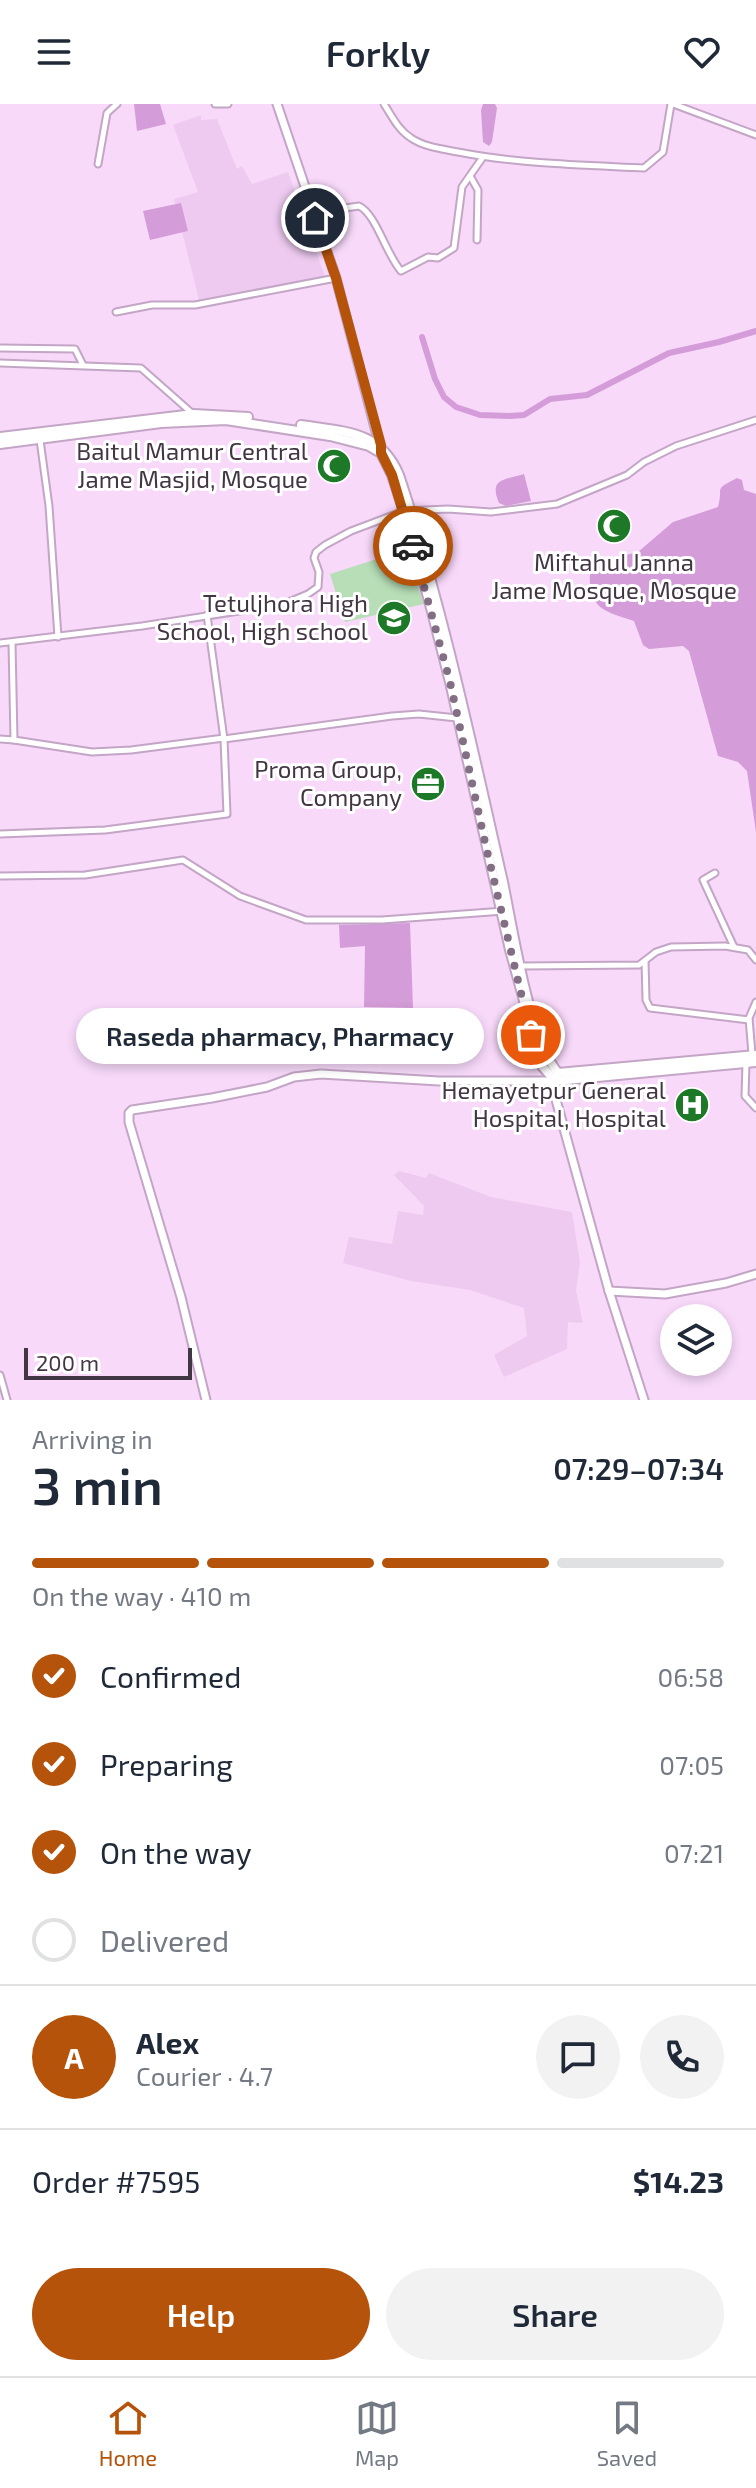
<!DOCTYPE html>
<meta charset="utf-8">
<style>
:root{--surface:#fff;--page:#f2f2f3;--text:#1f2937;--muted:#747a83;--line:#e0e1e3;--accent:#b45309}
body{margin:0;font-family:"Exo 2",sans-serif;background:var(--page);color:var(--text);height:100vh;display:flex;flex-direction:column;font-size:30px;white-space:nowrap}
*{box-sizing:border-box;margin:0}
p{font-size:26px;color:var(--muted)}
.icon{flex:none;width:44px;height:44px;fill:none;stroke:currentColor;stroke-width:2;stroke-linecap:round;stroke-linejoin:round}
.map{position:relative;height:1296px;overflow:hidden}
.panel{display:flex;flex-direction:column;background:var(--surface);flex:1}
.panel>*{flex:none}
.buttons{position:absolute;left:660px;top:1200px;display:grid;gap:16px}
.buttons a{display:grid;place-items:center;width:72px;height:72px;border-radius:50%;background:var(--surface);box-shadow:0 4px 12px #0003;font-size:40px}
.scale{position:absolute;left:24px;bottom:20px;width:168px;box-sizing:border-box;padding-left:8px;border:4px solid #433643;border-top:0;font-size:22px;line-height:28px;white-space:nowrap;color:#433643;-webkit-text-stroke:6px #fff;paint-order:stroke}
.pin{position:absolute;display:grid;place-items:center;width:68px;height:68px;color:#fff;margin:-34px;border:4px solid #fff;border-radius:50%;box-shadow:0 2px 8px #0007}
.courier{position:absolute;display:grid;place-items:center;width:80px;height:80px;margin:-40px;border:6px solid #b45309;border-radius:50%;background:#fff;color:#222;box-shadow:0 2px 10px #0007}
.bubble{position:absolute;height:56px;border-radius:28px;background:var(--surface);box-shadow:0 4px 12px #0003;font-size:26px;font-weight:600;line-height:56px;text-align:center}
.summary em{font-style:normal;font-weight:600}
.summary div{display:flex;flex-direction:column-reverse}
.summary{display:flex;align-items:center;justify-content:space-between;height:136px;padding:0 32px}
h1{font-size:52px;font-weight:600;line-height:60px}
.bar{display:grid;grid-template-columns:repeat(4,1fr);gap:12px 8px;align-content:center;height:96px;padding:0 32px}
.bar i{height:10px;border-radius:6px;background:var(--line)}
.bar .current{background:var(--accent)}
.bar p{grid-column:span 4}
.line{display:flex;align-items:center;gap:20px;padding:0 32px;border-top:2px solid var(--line)}
.line div{flex:1}
.round{display:grid;place-items:center;flex:none;width:84px;height:84px;border-radius:42px;background:var(--page)}
ol{padding:0 32px;list-style:none}
li{display:flex;align-items:center;gap:24px;height:88px}
li p{margin-inline-start:auto}
li .icon{padding:8px;border-radius:50%;background:var(--accent);color:#fff;stroke-width:4}
li:last-child{color:var(--muted)}
li i{width:44px;height:44px;border:4px solid var(--line);border-radius:50%}
.button{display:flex;gap:16px;margin-top:auto;padding:16px 32px}
.button a{flex:1;height:92px;border-radius:48px;background:var(--accent);color:#fff;font-size:32px;font-weight:600;line-height:92px;text-align:center}
.button a+a{background:var(--page);color:var(--text)}
header{display:flex;justify-content:space-between;align-items:center;height:104px;padding:0 32px;background:var(--surface);font-size:36px;font-weight:600}
.tabs{display:flex;justify-content:space-around;align-items:center;height:112px;border-top:2px solid var(--line);background:var(--surface);font-size:22px;color:var(--muted)}
.tabs a{display:grid;justify-items:center;gap:4px}
.tabs .current{color:var(--accent)}
.map>svg:first-child{display:block}
.built{fill:#eecaf0}
.green{fill:#b7deb7}
.water{fill:#d49cd8}
.lines{fill:none;stroke-linecap:round;stroke-linejoin:round}
.canal{stroke:#d49cd8;stroke-width:6}
.street-casing{stroke:#c3a5c5;stroke-width:9}
.secondary-casing{stroke:#c3a5c5;stroke-width:11}
.primary-casing{stroke:#c3a5c5;stroke-width:12}
.street{stroke:#fff;stroke-width:5}
.secondary{stroke:#fff;stroke-width:7}
.primary{stroke:#fff;stroke-width:8}
.done{stroke:#826f83;stroke-width:8;stroke-dasharray:0 14.4}
.route{stroke:#b45309;stroke-width:10}
.labels{text-anchor:middle;stroke-width:6;stroke-linejoin:round;paint-order:stroke}
.poi-label{font-size:24px;fill:#433643;stroke:#fff;text-anchor:end}
</style>
<header><svg class="icon" aria-label="menu" viewBox="0 0 24 24"><path d="M4 6h16M4 12h16M4 18h16"/></svg>Forkly<svg class="icon" aria-label="heart" viewBox="0 0 24 24"><path d="M12 20l-8-8c-3-5 5-10 8-4 3-6 11-1 8 4z"/></svg></header>
<div class="map">
<svg width="756" height="1296" viewBox="0 0 756 1296">
<rect width="100%" height="100%" fill="#f8d9fa"/>
<g class="built">
<path d="M201,11V16L217,15L237,65L242,62L252,80L288,68L325,173L199,196L174,95L198,88L173,21Z"/>
<path d="M399,1067L426,1074L429,1069L491,1093L572,1108L580,1158L576,1187L583,1219L568,1218L567,1245L504,1273L494,1251L527,1232L524,1204L470,1186L411,1177L343,1159L349,1133L392,1140L398,1107L423,1111L424,1102L394,1071Z"/>
</g>
<path class="green" d="M405,446L424,500L345,518L330,470Z"/>
<g class="water">
<path d="M134,0H160L166,20L137,27Z"/>
<path d="M483,0H495L497,4L492,38L489,42L483,38L481,6Z"/>
<path d="M181,99L188,127L150,136L143,107Z"/>
<path d="M524,370L531,397L506,402L499,399C488,373 506,376 524,370Z"/>
<path d="M737,374L742,376L744,386L756,390V728L747,667L738,658L718,652L689,547L683,542L649,545L643,541L634,517C604,507 588,505 590,469L606,456L638,448L673,418L718,403C724,382 712,387 737,374Z"/>
<path d="M410,819L413,904L364,903L365,842L340,844L339,821Z"/>
</g>
<g class="lines">
<path class="canal" d="M422,233L435,275L444,293L456,303L480,311L510,312L524,311L550,295L587,291L669,249L719,238L756,227"/>
<g class="street-casing">
<g id="street">
<path d="M215,0H228"/>
<path d="M384,0C392,12 398,26 411,34C424,43 443,45 458,48C520,60 582,61 644,64L663,48L671,0"/>
<path d="M673,0L756,31"/>
<path d="M98,60L107,9L117,0"/>
<path d="M470,72L478,86L477,136"/>
<path d="M315,113L338,105L359,102C376,110 386,150 401,167L428,153L438,154L454,144L462,83L483,53"/>
<path d="M116,208L152,201H195L336,174"/>
<path d="M0,244L75,245L83,261"/>
<path d="M0,259L141,264L193,310"/>
<path d="M40,336L49,402L58,533"/>
<path d="M0,539L142,522L284,500L308,490L318,483L319,468L314,454L316,448L325,441L351,427L404,407L448,405L491,408L557,400L627,371L644,358L676,342L756,316"/>
<path d="M0,635L14,636L12,539"/>
<path d="M224,635L392,612L419,610L457,614"/>
<path d="M14,636L92,648L131,646L224,634"/>
<path d="M0,730L105,726L227,710L224,635L207,511"/>
<path d="M715,769L703,776L734,843"/>
<path d="M0,772L85,771L183,756L240,792L306,816H382L504,807"/>
<path d="M645,857L646,896L650,904L749,916"/>
<path d="M521,862L639,861L656,848L671,843L725,842L748,846L756,856"/>
<path d="M752,950L749,914L756,898"/>
<path d="M746,959L745,992L756,1004"/>
<path d="M0,1271L7,1296"/>
</g>
</g>
<g class="secondary-casing">
<g id="secondary">
<path d="M277,0L336,174L381,347"/>
<path d="M609,1187L665,1190L726,1179L756,1170"/>
<path d="M206,1296L181,1193L129,1018V1009L132,1006L212,994L267,983L294,973L321,970L439,977H555L553,985L609,1187L644,1296"/>
</g>
</g>
<g class="primary-casing">
<g id="primary">
<path d="M301,321C345,328 380,326 399,371C443,504 472,642 503,778C513,826 529,935 558,969"/>
<path d="M0,333L194,310L248,313"/>
<path d="M0,340L161,319L226,316L330,332L369,342L381,349L392,371L404,407L431,504L450,578L510,846L542,962L555,977L756,958"/>
<path d="M558,969L756,951"/>
</g>
</g>
<use href="#street" class="street"/>
<use href="#secondary" class="secondary"/>
<use href="#primary" class="primary"/>
</g>
<g class="lines">
<path class="done" d="M413,442L450,578L486,743L531,931"/>
<path class="route" d="M315,114L336,174L381,341V349L392,371L413,442"/>
</g>
<defs>
<g id="mosque-disc" transform="scale(1.8)"><circle r="9.5" fill="#1d7827" stroke="#fff"/><path d="M3.5-4.9A6 6 0 1 0 3.5 4.9A5 5 0 1 1 3.5-4.9Z" fill="#fff"/></g>
<g id="school-disc" transform="scale(1.8)"><circle r="9.5" fill="#1d7827" stroke="#fff"/><path d="M0-5L7-2L0 1L-7-2ZM-4 1L0 2.5L4 1V4Q0 6-4 4Z" fill="#fff"/></g>
<g id="office-disc" transform="scale(1.8)"><circle r="9.5" fill="#1d7827" stroke="#fff"/><path d="M-6-3h4V-5.5h4V-3h4V5H-6ZM-1-4.5V-3h2v-1.5ZM-6 0V1H6V0Z" fill="#fff"/></g>
<g id="hospital-disc" transform="scale(1.8)"><circle r="9.5" fill="#1d7827" stroke="#fff"/><path d="M-5-5h3v3.5h4V-5h3V5h-3V1.5h-4V5h-3Z" fill="#fff"/></g>
</defs>
<g fill-rule="evenodd">
<use href="#mosque-disc" x="334" y="362"/>
<use href="#mosque-disc" x="614" y="422"/>
<use href="#school-disc" x="394" y="514"/>
<use href="#office-disc" x="428" y="680"/>
<use href="#hospital-disc" x="692" y="1001"/>
</g>
<g class="labels">
<g class="poi-label">
<text x="308" y="356">Baitul Mamur Central<tspan x="308" dy="28">Jame Masjid, Mosque</tspan></text>
<text x="614" y="467" text-anchor="middle">Miftahul Janna<tspan x="614" dy="28">Jame Mosque, Mosque</tspan></text>
<text x="368" y="508">Tetuljhora High<tspan x="368" dy="28">School, High school</tspan></text>
<text x="402" y="674">Proma Group,<tspan x="402" dy="28">Company</tspan></text>
<text x="666" y="995">Hemayetpur General<tspan x="666" dy="28">Hospital, Hospital</tspan></text>
</g>
</g>
</svg>
<div class="buttons">
<a><svg class="icon" aria-label="layers" viewBox="0 0 24 24"><path d="M12 4l9 5-9 5-9-5zM3 14l9 5 9-5"/></svg></a>
</div>
<div class="scale">200 m</div>
<div class="pin" style="left:531px;top:931px;background:#ea580c"><svg class="icon" aria-label="bag" viewBox="0 0 24 24"><path d="M5 8h14l-1 12H6zM9 8a3 3 0 0 1 6 0"/></svg></div>
<div class="pin" style="left:315px;top:114px;background:#1f2937"><svg class="icon" aria-label="home" viewBox="0 0 24 24"><path d="M3 11l9-7 9 7M6 9v11h12V9"/></svg></div>
<div class="courier" style="left:413px;top:442px"><svg class="icon" aria-label="car" viewBox="0 0 24 24"><path d="M5 17H2v-5l4-1 3-4h7l3 4 3 1v5h-3M9 17h6M6 11h13"/><circle cx="7" cy="17" r="2"/><circle cx="17" cy="17" r="2"/></svg></div>
<div class="bubble" style="left:76px;top:904px;width:408px">Raseda pharmacy, Pharmacy</div>
</div>
<section class="panel">
<div class="summary"><div><h1>3 min</h1><p>Arriving in</p></div><em>07:29–07:34</em></div>
<div class="bar"><i class="current"></i><i class="current"></i><i class="current"></i><i></i><p>On the way · 410 m</p></div>
<ol>
<li><svg class="icon" aria-label="check" viewBox="0 0 24 24"><path d="M5 12l5 5 9-10"/></svg>Confirmed<p>06:58</p></li>
<li><svg class="icon" aria-label="check" viewBox="0 0 24 24"><path d="M5 12l5 5 9-10"/></svg>Preparing<p>07:05</p></li>
<li><svg class="icon" aria-label="check" viewBox="0 0 24 24"><path d="M5 12l5 5 9-10"/></svg>On the way<p>07:21</p></li>
<li><i></i>Delivered</li>
</ol>
<div class="line" style="height:144px"><b class="round" style="background:var(--accent);color:#fff">A</b><div><b>Alex</b><p>Courier · 4.7</p></div><a class="round"><svg class="icon" aria-label="chat" viewBox="0 0 24 24"><path d="M4 5h16v11H9l-5 4z"/></svg></a><a class="round"><svg class="icon" aria-label="phone" viewBox="0 0 24 24"><path d="M5 4h4l2 5-3 2q2 4 5 5l2-3 5 2v4C11 20 4 13 5 4z"/></svg></a></div>
<div class="line" style="height:104px"><div>Order #7595</div><b>$14.23</b></div>
<div class="button"><a>Help</a><a>Share</a></div>
</section>
<nav class="tabs">
<a class="current"><svg class="icon" aria-label="home" viewBox="0 0 24 24"><path d="M3 11l9-7 9 7M6 9v11h12V9"/></svg>Home</a>
<a><svg class="icon" aria-label="map" viewBox="0 0 24 24"><path d="M3 6l6-2 6 2 6-2v14l-6 2-6-2-6 2zM9 4v14M15 6v14"/></svg>Map</a>
<a><svg class="icon" aria-label="saved" viewBox="0 0 24 24"><path d="M7 4h10v16l-5-4-5 4z"/></svg>Saved</a>
</nav>
